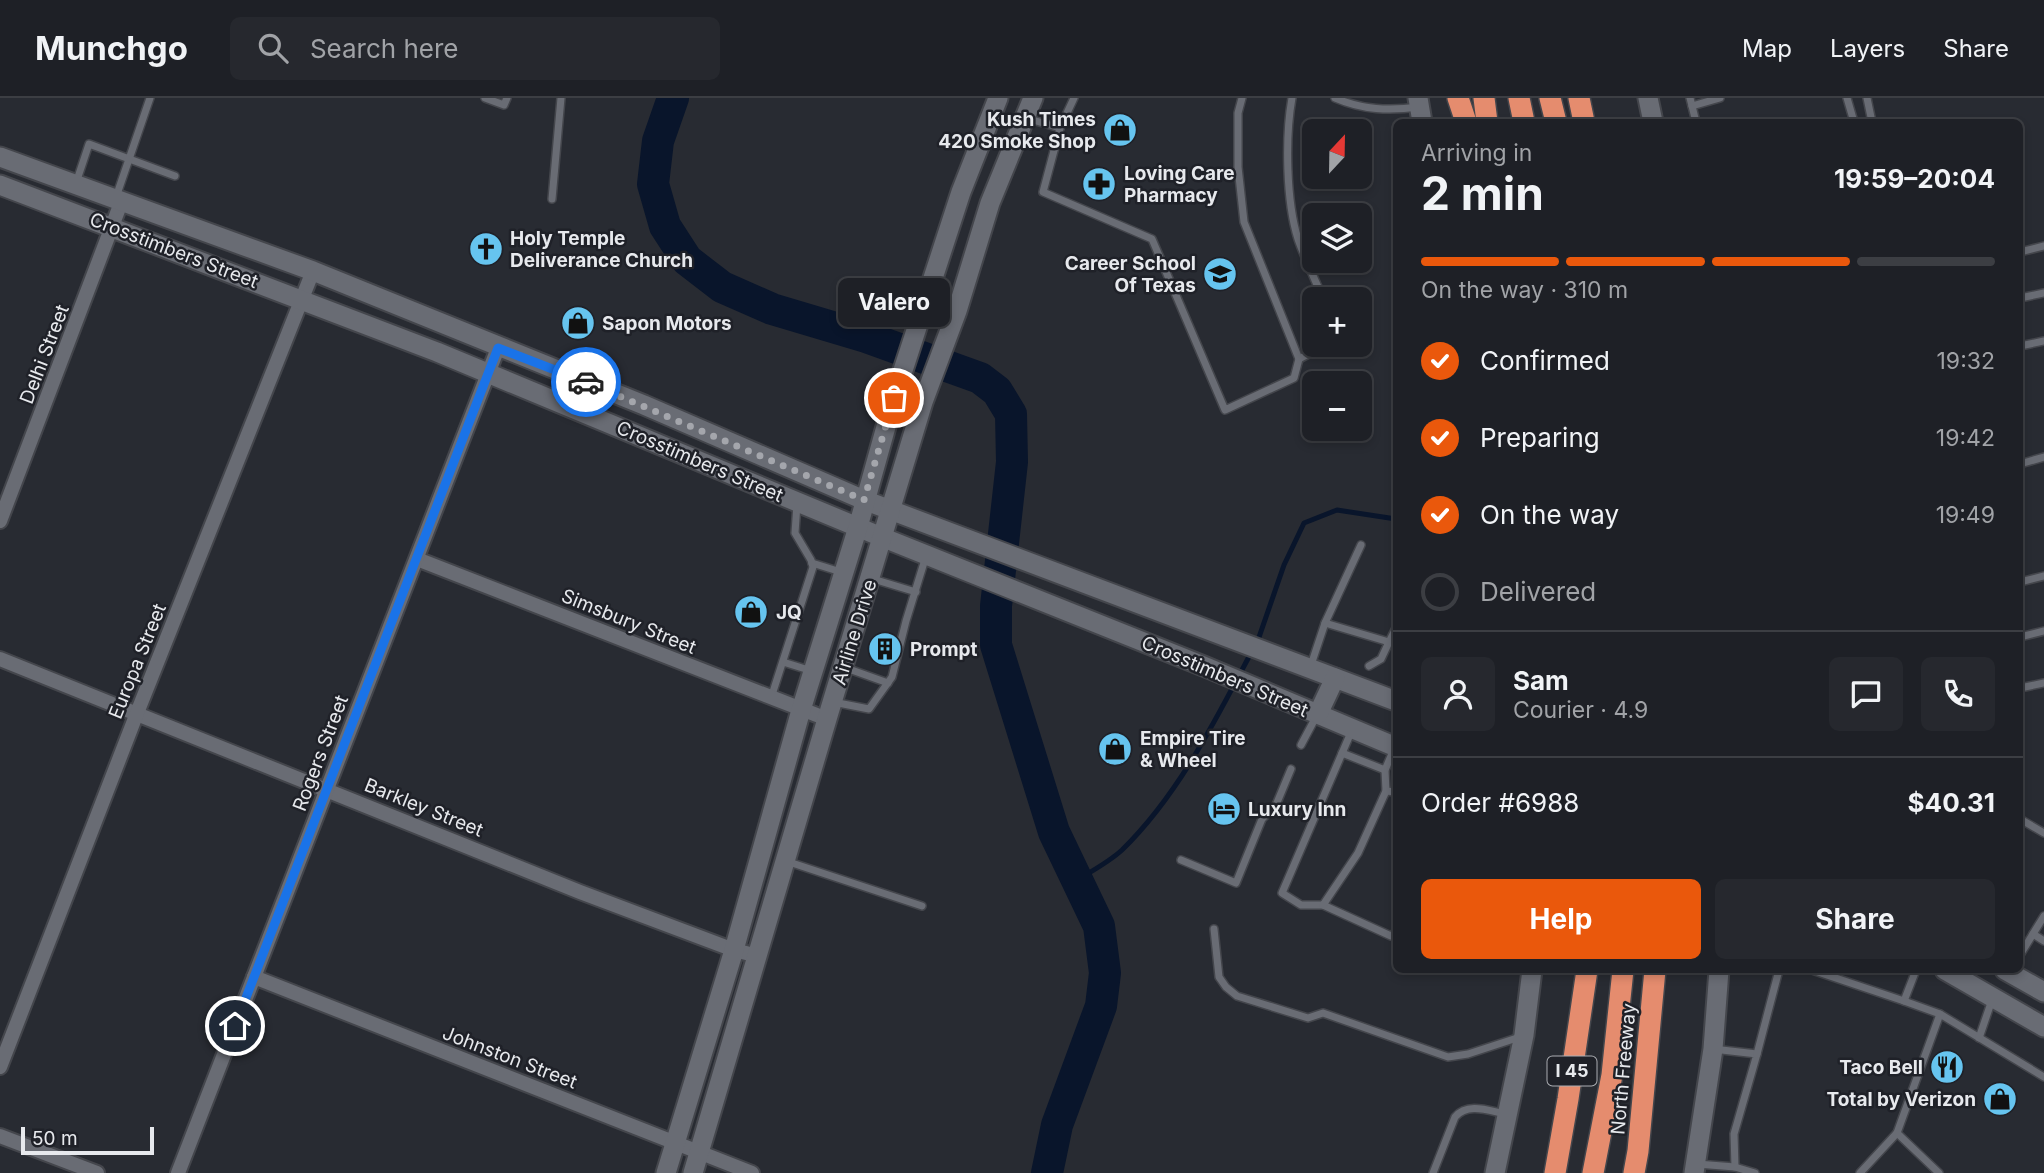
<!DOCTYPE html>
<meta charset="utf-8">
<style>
:root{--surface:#1e2026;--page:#26282e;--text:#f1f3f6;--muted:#a1a3a7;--line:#3c3e43;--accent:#ea580c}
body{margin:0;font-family:Inter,sans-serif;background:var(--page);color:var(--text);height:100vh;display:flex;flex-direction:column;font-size:26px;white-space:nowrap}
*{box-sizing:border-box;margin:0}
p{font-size:23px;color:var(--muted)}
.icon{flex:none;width:38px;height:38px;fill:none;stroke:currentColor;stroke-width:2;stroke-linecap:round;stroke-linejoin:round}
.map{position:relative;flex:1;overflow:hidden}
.side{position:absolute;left:1393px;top:21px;width:630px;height:854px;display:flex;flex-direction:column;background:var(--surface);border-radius:10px;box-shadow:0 4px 10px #0003,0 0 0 2px var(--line)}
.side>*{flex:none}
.needle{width:46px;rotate:22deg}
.buttons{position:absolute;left:1302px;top:21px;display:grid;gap:14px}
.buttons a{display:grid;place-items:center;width:70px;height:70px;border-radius:10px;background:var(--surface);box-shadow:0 4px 10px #0003,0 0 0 2px var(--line);font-size:35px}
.scale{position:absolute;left:21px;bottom:18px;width:133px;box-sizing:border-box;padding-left:7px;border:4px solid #e7e9ed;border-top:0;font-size:19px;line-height:24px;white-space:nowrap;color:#e7e9ed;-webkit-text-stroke:5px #1f2128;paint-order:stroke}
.pin{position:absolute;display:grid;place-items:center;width:60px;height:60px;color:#fff;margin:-30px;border:4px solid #fff;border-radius:50%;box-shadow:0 2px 7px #0007}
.courier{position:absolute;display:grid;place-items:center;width:70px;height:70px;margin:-35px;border:5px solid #1a73e8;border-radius:50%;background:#fff;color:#222;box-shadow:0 2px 9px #0007}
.bubble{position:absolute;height:49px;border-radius:10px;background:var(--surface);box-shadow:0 4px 10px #0003,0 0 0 2px var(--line);font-size:23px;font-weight:700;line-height:49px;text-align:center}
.headline em{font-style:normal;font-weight:700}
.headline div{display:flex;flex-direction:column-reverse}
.headline{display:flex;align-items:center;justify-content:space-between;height:119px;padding:0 28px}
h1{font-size:46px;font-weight:700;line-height:52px}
.bar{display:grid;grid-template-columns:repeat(4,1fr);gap:10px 7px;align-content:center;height:84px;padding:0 28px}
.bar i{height:9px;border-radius:5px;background:var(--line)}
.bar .active{background:var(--accent)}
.bar p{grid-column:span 4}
.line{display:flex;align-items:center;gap:18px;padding:0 28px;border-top:2px solid var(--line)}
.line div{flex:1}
.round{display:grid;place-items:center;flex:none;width:74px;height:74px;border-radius:10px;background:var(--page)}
ol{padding:0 28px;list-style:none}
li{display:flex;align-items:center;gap:21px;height:77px}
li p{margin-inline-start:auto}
li .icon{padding:7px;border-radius:50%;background:var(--accent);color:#fff;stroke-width:4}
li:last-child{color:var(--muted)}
li i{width:38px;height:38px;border:4px solid var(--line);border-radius:50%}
.primary-button{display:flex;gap:14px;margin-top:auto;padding:14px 28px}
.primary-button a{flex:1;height:80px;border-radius:10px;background:var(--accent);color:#fff;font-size:28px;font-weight:700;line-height:80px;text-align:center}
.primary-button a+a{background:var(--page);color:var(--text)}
header{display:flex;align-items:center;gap:42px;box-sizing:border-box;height:98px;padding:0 35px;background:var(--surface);border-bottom:2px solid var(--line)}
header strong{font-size:33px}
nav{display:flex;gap:38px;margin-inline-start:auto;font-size:24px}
.search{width:490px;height:63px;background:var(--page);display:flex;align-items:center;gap:18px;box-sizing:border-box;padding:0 24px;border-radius:10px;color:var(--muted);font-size:26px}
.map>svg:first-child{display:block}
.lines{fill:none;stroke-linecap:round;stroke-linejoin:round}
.stream{stroke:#09152b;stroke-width:5}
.river{stroke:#09152b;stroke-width:32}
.service-casing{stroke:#44464c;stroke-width:10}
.minor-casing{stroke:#44464c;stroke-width:18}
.secondary-casing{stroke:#44464c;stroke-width:23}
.motorway-casing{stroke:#44464c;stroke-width:24}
.service{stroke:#696c74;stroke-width:7}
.minor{stroke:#696c74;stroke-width:14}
.secondary{stroke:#696c74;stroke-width:19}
.motorway{stroke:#e58c6e;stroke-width:21}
.done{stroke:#a4a6ac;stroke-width:7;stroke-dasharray:0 12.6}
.route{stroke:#1a73e8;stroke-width:9}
.labels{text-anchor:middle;stroke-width:5;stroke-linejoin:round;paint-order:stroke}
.shield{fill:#1f2128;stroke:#abadb2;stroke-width:2}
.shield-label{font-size:18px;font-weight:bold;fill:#e7e9ed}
.poi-label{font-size:19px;font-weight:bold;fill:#e7e9ed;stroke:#1f2128;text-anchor:start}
.street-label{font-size:19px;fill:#e7e9ed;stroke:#1f2128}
</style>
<header>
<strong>Munchgo</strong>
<div class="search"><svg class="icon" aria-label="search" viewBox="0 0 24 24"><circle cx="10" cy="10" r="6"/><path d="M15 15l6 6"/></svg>Search here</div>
<nav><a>Map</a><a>Layers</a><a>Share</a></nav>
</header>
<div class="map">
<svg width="2044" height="1075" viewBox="0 0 2044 1075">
<rect width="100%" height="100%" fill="#282b32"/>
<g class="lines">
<g class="stream">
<path d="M1257,545L1284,467L1304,425L1337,412L1396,421"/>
<path d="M1077,782C1092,773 1109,764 1122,752C1179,696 1215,623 1252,553"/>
</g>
<path class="river" d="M673,0L658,43L653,86L665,128L687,162L722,189L772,211L866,239L980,280L997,293L1011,316L1012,364L996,508V547L1054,734L1099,828L1105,875L1101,908L1057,1027L1047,1075"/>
<g class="service-casing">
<g id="service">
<path d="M485,0L504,7L507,0"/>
<path d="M1242,0L1238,15V69L1244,124L1299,261L1326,247"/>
<path d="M1292,0C1285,39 1286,103 1298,141C1305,161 1315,181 1323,201"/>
<path d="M1335,0C1363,12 1389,13 1419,9"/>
<path d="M1690,0L1696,24"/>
<path d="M1847,0L1854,24"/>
<path d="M1867,0L1872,24"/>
<path d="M1692,8L1720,0"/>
<path d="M1026,20L1060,30L1074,0"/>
<path d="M1060,30L1043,94L1152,141L1225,312L1294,280L1299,261"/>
<path d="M76,85L89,46L175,78"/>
<path d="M116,99L150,0"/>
<path d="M552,101L561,0"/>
<path d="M2020,154L2044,148"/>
<path d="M2020,200L2044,195"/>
<path d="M2020,248L2044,243"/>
<path d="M2020,366L2044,359"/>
<path d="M1361,447L1325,525L1389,544L1396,530"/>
<path d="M812,465L841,474"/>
<path d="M873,481L916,494"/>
<path d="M2020,484L2044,478"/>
<path d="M2020,539L2044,533"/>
<path d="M783,564L812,573"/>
<path d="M1369,568L1381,561L1389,544"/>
<path d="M846,570L888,585"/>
<path d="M1310,570L1325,525"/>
<path d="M2020,590L2044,585"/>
<path d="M771,600L813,469L811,462L795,435L797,406"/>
<path d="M833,604L869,611L892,579L906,523L926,458"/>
<path d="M1352,632L1282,795L1301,807H1323L1391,838L1396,834"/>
<path d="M1301,647L1317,617"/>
<path d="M1342,655L1385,672"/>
<path d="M1386,693L1396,694"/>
<path d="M2020,721L2044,735"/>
<path d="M1181,762L1236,785L1262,721L1276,707L1291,671"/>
<path d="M786,763L922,808"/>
<path d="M1323,807L1358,755L1386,693L1385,672L1394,651"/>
<path d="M1214,831L1219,879L1226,889L1237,898L1308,920L1323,915L1448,959L1468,956L1520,939"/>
<path d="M2033,836L2044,843"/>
<path d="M2020,857L2044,818"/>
<path d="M1812,872L1904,903L1916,872"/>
<path d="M1904,903L1940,916L2044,979"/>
<path d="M1979,940L1992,902"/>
<path d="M1713,951L1757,956L1734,1036L1735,1069"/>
<path d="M1757,956L1779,872"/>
<path d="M1897,1035L1939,1075"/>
<path d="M1697,1066L1735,1069L1755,1075"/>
<path d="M1433,1075L1455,1019C1468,1004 1489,1013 1506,1016"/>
<path d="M1860,1075L1897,1035L1940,916"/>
</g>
</g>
<g class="minor-casing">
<g id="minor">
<path d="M0,423L122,102"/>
<path d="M417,461L827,621"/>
<path d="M0,561L580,794L734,852L758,858"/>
<path d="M254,879L752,1075"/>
<path d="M0,969L137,615L313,173"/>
<path d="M0,1038L97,1075"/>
<path d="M178,1075L498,250"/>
</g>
</g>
<g class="secondary-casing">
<g id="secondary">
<path d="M1418,0L1422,24"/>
<path d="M1648,0L1653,24"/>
<path d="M0,59L313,173L644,307L864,402L1396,603"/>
<path d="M0,87L437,254L884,440L1206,569L1396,649"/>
<path d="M1318,616L1335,580"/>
<path d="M1945,872L2044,929"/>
<path d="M2005,872L2044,894"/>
<path d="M666,1075L734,852L801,612L858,429L894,300L961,94L998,0"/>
<path d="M693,1075L827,621L923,304L957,213L990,105L1033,0"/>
<path d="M1495,1075L1524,937L1532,872"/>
<path d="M1694,1075L1713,951L1719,872"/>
</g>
</g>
<g class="motorway-casing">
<g id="motorway">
<path d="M1458,0L1466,24"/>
<path d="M1484,0L1487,24"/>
<path d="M1519,0L1524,24"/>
<path d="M1550,0L1556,24"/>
<path d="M1579,0L1584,24"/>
<path d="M1555,1075L1568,1001L1587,872"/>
<path d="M1593,1075L1612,977L1623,872"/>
<path d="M1634,1075L1638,1053L1655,872"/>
</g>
</g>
<use href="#service" class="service"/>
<use href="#minor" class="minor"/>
<use href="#secondary" class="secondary"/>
<use href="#motorway" class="motorway"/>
</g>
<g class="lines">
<path class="done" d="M586,284L864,402L894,300"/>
<path class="route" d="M235,928L498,250L586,284"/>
</g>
<defs>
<g id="shop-disc" transform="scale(1.75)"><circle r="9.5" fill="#66c4ef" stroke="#1f2128"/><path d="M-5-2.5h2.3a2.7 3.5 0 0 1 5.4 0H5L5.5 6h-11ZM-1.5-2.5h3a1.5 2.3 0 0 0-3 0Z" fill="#111"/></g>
<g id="pharmacy-disc" transform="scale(1.75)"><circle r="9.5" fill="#66c4ef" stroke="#1f2128"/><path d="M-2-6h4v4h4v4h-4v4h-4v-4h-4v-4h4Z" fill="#111"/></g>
<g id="church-disc" transform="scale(1.75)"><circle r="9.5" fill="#66c4ef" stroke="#1f2128"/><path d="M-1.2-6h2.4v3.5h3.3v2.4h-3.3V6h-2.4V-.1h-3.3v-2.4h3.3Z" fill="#111"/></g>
<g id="university-disc" transform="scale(1.75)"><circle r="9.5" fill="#66c4ef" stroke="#1f2128"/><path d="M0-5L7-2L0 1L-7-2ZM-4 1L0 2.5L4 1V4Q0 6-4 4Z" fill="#111"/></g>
<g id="building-disc" transform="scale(1.75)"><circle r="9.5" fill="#66c4ef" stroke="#1f2128"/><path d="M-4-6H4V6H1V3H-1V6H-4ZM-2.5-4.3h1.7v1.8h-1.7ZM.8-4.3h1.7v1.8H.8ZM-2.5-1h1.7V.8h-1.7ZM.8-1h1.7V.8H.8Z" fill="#111"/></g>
<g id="hotel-disc" transform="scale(1.75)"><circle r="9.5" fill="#66c4ef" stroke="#1f2128"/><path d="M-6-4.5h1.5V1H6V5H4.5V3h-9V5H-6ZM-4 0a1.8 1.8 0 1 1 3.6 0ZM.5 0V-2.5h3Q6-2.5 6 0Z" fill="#111"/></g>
<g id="restaurant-disc" transform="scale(1.75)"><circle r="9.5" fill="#66c4ef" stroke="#1f2128"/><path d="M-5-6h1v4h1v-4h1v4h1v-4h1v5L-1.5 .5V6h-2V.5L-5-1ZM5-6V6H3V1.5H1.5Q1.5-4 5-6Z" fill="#111"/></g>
</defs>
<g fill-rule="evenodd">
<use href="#shop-disc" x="1120" y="32"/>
<use href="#pharmacy-disc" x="1099" y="86"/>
<use href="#church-disc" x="486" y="151"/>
<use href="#university-disc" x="1220" y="176"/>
<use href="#shop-disc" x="578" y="225"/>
<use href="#shop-disc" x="751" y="514"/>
<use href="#building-disc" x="885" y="551"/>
<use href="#shop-disc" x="1115" y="651"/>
<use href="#hotel-disc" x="1224" y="711"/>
<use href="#restaurant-disc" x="1947" y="969"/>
<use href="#shop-disc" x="2000" y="1001"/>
</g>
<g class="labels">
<rect class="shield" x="1547.5" y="958.5" width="49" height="29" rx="5"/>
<g class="shield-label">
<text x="1572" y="979">I 45</text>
</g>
<g class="poi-label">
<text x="1096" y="28" text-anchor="end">Kush Times<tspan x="1096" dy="22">420 Smoke Shop</tspan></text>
<text x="1124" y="82">Loving Care<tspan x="1124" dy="22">Pharmacy</tspan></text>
<text x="510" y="147">Holy Temple<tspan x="510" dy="22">Deliverance Church</tspan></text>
<text x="1196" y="172" text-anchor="end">Career School<tspan x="1196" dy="22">Of Texas</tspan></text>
<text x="602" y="232">Sapon Motors</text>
<text x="776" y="521">JQ</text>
<text x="910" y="558">Prompt</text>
<text x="1140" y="647">Empire Tire<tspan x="1140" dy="22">&amp; Wheel</tspan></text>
<text x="1248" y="718">Luxury Inn</text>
<text x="1923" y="976" text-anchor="end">Taco Bell</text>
<text x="1976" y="1008" text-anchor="end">Total by Verizon</text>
</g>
<g class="street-label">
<text transform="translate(174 152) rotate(21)" y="7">Crosstimbers Street</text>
<text transform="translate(44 256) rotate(-69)" y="7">Delhi Street</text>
<text transform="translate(700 363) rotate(23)" y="7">Crosstimbers Street</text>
<text transform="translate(629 523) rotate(22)" y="7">Simsbury Street</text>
<text transform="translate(854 534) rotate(-73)" y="7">Airline Drive</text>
<text transform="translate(137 563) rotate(-68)" y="7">Europa Street</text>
<text transform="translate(1225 578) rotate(23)" y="7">Crosstimbers Street</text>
<text transform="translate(320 655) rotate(-69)" y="7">Rogers Street</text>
<text transform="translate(424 709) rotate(22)" y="7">Barkley Street</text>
<text transform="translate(510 959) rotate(21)" y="7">Johnston Street</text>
<text transform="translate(1623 971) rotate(-85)" y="7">North Freeway</text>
</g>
</g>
</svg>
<div class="buttons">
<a><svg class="needle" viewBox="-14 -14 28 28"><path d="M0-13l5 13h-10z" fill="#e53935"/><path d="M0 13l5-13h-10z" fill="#a1a3a7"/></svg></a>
<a><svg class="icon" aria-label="layers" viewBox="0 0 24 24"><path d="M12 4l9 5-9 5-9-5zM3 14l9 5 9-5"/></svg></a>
<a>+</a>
<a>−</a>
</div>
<div class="scale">50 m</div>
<div class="pin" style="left:894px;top:300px;background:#ea580c"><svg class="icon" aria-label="bag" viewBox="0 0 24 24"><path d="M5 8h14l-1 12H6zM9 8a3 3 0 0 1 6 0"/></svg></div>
<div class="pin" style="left:235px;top:928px;background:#1f2937"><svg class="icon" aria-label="home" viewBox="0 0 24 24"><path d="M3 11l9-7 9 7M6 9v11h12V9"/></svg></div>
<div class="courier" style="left:586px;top:284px"><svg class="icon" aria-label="car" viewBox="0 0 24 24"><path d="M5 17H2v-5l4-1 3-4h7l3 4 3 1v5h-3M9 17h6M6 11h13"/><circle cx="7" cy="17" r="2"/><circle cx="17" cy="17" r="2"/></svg></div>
<div class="bubble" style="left:838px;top:180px;width:112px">Valero</div>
<section class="side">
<div class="headline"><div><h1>2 min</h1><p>Arriving in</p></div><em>19:59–20:04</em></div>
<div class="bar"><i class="active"></i><i class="active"></i><i class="active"></i><i></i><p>On the way · 310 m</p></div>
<ol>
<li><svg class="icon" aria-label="check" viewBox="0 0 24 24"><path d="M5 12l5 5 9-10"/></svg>Confirmed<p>19:32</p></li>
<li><svg class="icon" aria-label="check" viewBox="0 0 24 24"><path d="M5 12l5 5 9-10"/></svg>Preparing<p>19:42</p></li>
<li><svg class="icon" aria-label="check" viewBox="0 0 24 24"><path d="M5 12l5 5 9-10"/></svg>On the way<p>19:49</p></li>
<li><i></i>Delivered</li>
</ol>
<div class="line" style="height:126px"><a class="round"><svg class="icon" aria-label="person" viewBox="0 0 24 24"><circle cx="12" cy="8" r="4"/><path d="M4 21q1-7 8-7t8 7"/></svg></a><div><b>Sam</b><p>Courier · 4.9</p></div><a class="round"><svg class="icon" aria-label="chat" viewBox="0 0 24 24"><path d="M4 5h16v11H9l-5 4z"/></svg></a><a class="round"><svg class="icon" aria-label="phone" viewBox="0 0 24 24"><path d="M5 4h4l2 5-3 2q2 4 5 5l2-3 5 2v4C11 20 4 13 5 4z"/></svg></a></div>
<div class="line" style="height:91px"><div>Order #6988</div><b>$40.31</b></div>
<div class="primary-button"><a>Help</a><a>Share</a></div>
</section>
</div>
